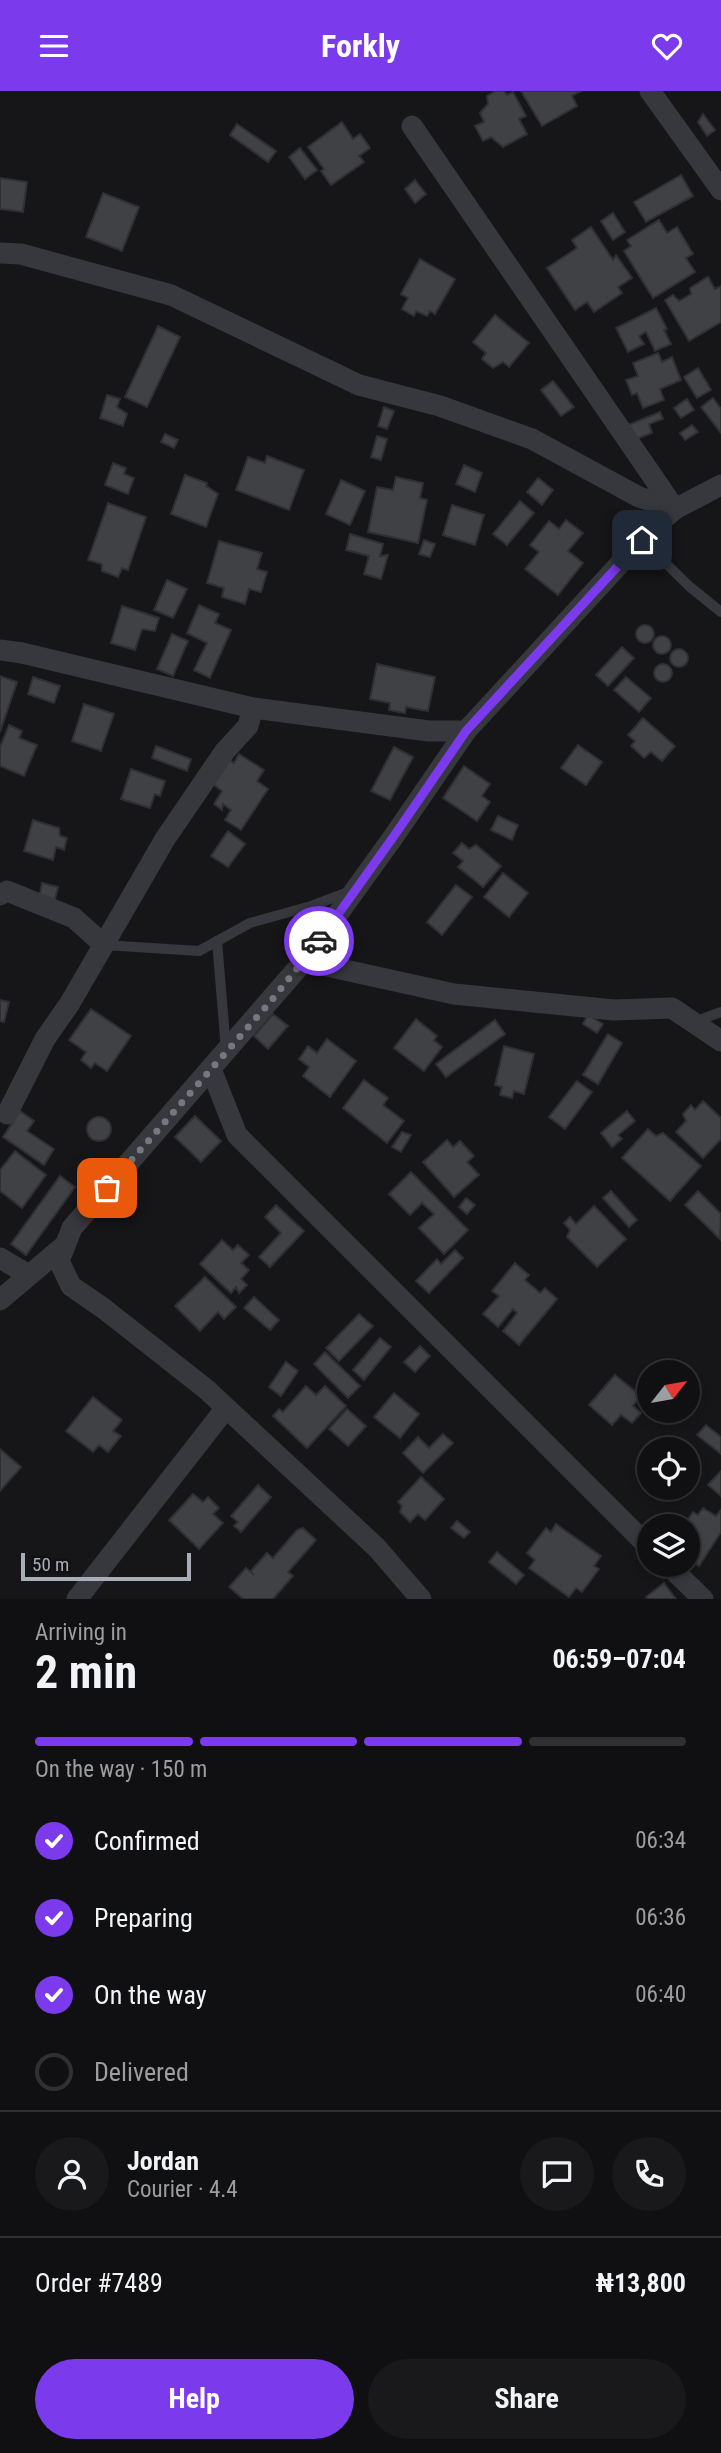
<!DOCTYPE html>
<meta charset="utf-8">
<style>
:root{--surface:#101012;--page:#19191b;--text:#f1f3f6;--muted:#9c9d9f;--line:#303032;--accent:#7c3aed}
body{margin:0;font-family:"Roboto Condensed",sans-serif;background:var(--page);color:var(--text);height:100vh;display:flex;flex-direction:column;font-size:26px;white-space:nowrap}
*{box-sizing:border-box;margin:0}
p{font-size:23px;color:var(--muted)}
.icon{flex:none;width:38px;height:38px;fill:none;stroke:currentColor;stroke-width:2;stroke-linecap:round;stroke-linejoin:round}
.map{position:relative;height:1508px;overflow:hidden}
.side{display:flex;flex-direction:column;background:var(--surface);flex:1}
.side>*{flex:none}
.needle{width:46px;rotate:59deg}
.fabs{position:absolute;left:637px;top:1269px;display:grid;gap:14px}
.fabs a{display:grid;place-items:center;width:63px;height:63px;border-radius:50%;background:var(--surface);box-shadow:0 4px 10px #0003,0 0 0 2px var(--line);font-size:35px}
.scale{position:absolute;left:21px;bottom:18px;width:170px;box-sizing:border-box;padding-left:7px;border:4px solid #a8adb8;border-top:0;font-size:19px;line-height:24px;white-space:nowrap;color:#a8adb8;-webkit-text-stroke:5px #111113;paint-order:stroke}
.pin{position:absolute;display:grid;place-items:center;width:60px;height:60px;color:#fff;margin:-30px;border-radius:14px;box-shadow:0 4px 10px #0006}
.courier{position:absolute;display:grid;place-items:center;width:70px;height:70px;margin:-35px;border:5px solid #7c3aed;border-radius:50%;background:#fff;color:#222;box-shadow:0 2px 9px #0007}
.overview em{font-style:normal;font-weight:700}
.overview div{display:flex;flex-direction:column-reverse}
.overview{display:flex;align-items:center;justify-content:space-between;height:119px;padding:0 35px}
h1{font-size:46px;font-weight:700;line-height:52px}
.bar{display:grid;grid-template-columns:repeat(4,1fr);gap:10px 7px;align-content:center;height:84px;padding:0 35px}
.bar i{height:9px;border-radius:5px;background:var(--line)}
.bar .selected{background:var(--accent)}
.bar p{grid-column:span 4}
.line{display:flex;align-items:center;gap:18px;padding:0 35px;border-top:2px solid var(--line)}
.line div{flex:1}
.round{display:grid;place-items:center;flex:none;width:74px;height:74px;border-radius:37px;background:var(--page)}
ol{padding:0 35px;list-style:none}
li{display:flex;align-items:center;gap:21px;height:77px}
li p{margin-inline-start:auto}
li .icon{padding:7px;border-radius:50%;background:var(--accent);color:#fff;stroke-width:4}
li:last-child{color:var(--muted)}
li i{width:38px;height:38px;border:4px solid var(--line);border-radius:50%}
.primary-button{display:flex;gap:14px;margin-top:auto;padding:14px 35px}
.primary-button a{flex:1;height:80px;border-radius:42px;background:var(--accent);color:#fff;font-size:28px;font-weight:700;line-height:80px;text-align:center}
.primary-button a+a{background:var(--page);color:var(--text)}
header{display:flex;justify-content:space-between;align-items:center;height:91px;padding:0 35px;background:var(--accent);color:#fff;font-size:32px;font-weight:700}
.map>svg:first-child{display:block}
.building{fill:#404145;stroke:#303034;stroke-width:2}
.lines{fill:none;stroke-linecap:round;stroke-linejoin:round}
.service{stroke:#37383d;stroke-width:10}
.minor{stroke:#37383d;stroke-width:21}
.done{stroke:#757880;stroke-width:7;stroke-dasharray:0 12.6}
.route{stroke:#7c3aed;stroke-width:9}
</style>
<header><svg class="icon" aria-label="menu" viewBox="0 0 24 24"><path d="M4 6h16M4 12h16M4 18h16"/></svg>Forkly<svg class="icon" aria-label="heart" viewBox="0 0 24 24"><path d="M12 20l-8-8c-3-5 5-10 8-4 3-6 11-1 8 4z"/></svg></header>
<div class="map">
<svg width="721" height="1508" viewBox="0 0 721 1508">
<rect width="100%" height="100%" fill="#161618"/>
<g class="building">
<path d="M496,0H504L507,4L513,1L526,25L519,28L527,43L503,56L491,46L483,50L475,35L484,31L480,22L488,13L487,5Z"/>
<path d="M521,0H581L572,5L577,15L542,35Z"/>
<path d="M703,23L715,39L707,45L698,31Z"/>
<path d="M342,31L353,48L360,43L370,57L359,65L364,71L331,94L321,80L324,78L308,56Z"/>
<path d="M237,33L276,60L268,71L230,44Z"/>
<path d="M300,57L317,79L305,88L289,66Z"/>
<path d="M681,84L693,105L646,131L634,111Z"/>
<path d="M0,87L27,91L23,121L0,118Z"/>
<path d="M415,89L426,103L415,112L405,98Z"/>
<path d="M103,102L139,116L122,160L86,146Z"/>
<path d="M613,122L625,141L613,149L601,130Z"/>
<path d="M659,129L667,142L677,136L693,163L686,167L695,181L653,207L624,160L631,155L627,149Z"/>
<path d="M591,136L613,169L616,164L632,187L618,196L622,202L594,221L587,211L575,219L547,177L577,157L572,149Z"/>
<path d="M420,168L455,188L435,223L430,220L427,225L416,220L414,225L402,218L408,207L401,203Z"/>
<path d="M708,186L715,198L721,195V231L689,250L665,209L673,204L679,210L691,203L690,197Z"/>
<path d="M656,217L667,238L664,239L671,253L655,260L646,241L639,245L644,253L628,261L616,237Z"/>
<path d="M495,224L529,252L509,276L503,271L493,277L482,268L486,262L473,251Z"/>
<path d="M158,235L180,246L147,316L125,306Z"/>
<path d="M658,262L662,271L672,266L681,289L660,298L664,309L643,317L637,302L632,304L626,289L638,285L633,272Z"/>
<path d="M698,277L711,299L697,307L684,286Z"/>
<path d="M553,290L574,316L561,325L541,299Z"/>
<path d="M107,304L120,308L117,316L127,323L123,335L100,327Z"/>
<path d="M713,307L721,318V342L701,316Z"/>
<path d="M687,308L694,319L681,327L674,317Z"/>
<path d="M384,316L394,320L387,338L378,335Z"/>
<path d="M660,321L663,328L649,333L652,342L634,349L628,334Z"/>
<path d="M692,334L698,341L685,349L680,342Z"/>
<path d="M165,343L178,349L174,357L161,351Z"/>
<path d="M377,345L387,348L381,369L371,366Z"/>
<path d="M267,365L304,379L289,419L236,399L248,366L265,372Z"/>
<path d="M113,372L126,377L124,383L134,387L128,403L105,394Z"/>
<path d="M464,374L482,382L475,401L456,393Z"/>
<path d="M185,384L207,392L206,395L218,403L206,436L171,423Z"/>
<path d="M396,386L423,392L420,407L427,409L418,452L368,441L377,396L393,399Z"/>
<path d="M538,387L553,399L542,414L527,401Z"/>
<path d="M341,389L365,400L350,434L326,423Z"/>
<path d="M520,410L534,422L507,454L493,443Z"/>
<path d="M108,412L146,426L128,479L122,477L118,486L102,480V473L88,469Z"/>
<path d="M452,414L484,424L475,454L443,444Z"/>
<path d="M566,429L583,442L568,460L583,472L558,504L525,478L539,461L530,454L549,430L559,438Z"/>
<path d="M350,443L383,453L380,465L388,464L381,488L364,483L369,465L346,459Z"/>
<path d="M424,449L435,453L430,466L419,463Z"/>
<path d="M219,450L262,462L257,478L267,481L261,501L249,498L245,513L222,506L224,497L207,492Z"/>
<path d="M167,489L187,498L173,527L154,519Z"/>
<path d="M199,514L219,523L215,532L231,539L210,587L194,579L207,552L187,542Z"/>
<path d="M122,515L159,527L155,540L142,538L135,559L111,552Z"/>
<circle cx="645" cy="543" r="9"/>
<path d="M172,543L188,550L173,585L157,578Z"/>
<circle cx="662" cy="554" r="9"/>
<path d="M622,556L634,567L608,595L596,584Z"/>
<circle cx="679" cy="567" r="9"/>
<path d="M377,573L435,586L428,620L406,616L405,622L389,619L390,612L370,608Z"/>
<circle cx="663" cy="582" r="9"/>
<path d="M0,585L17,591L0,641Z"/>
<path d="M33,586L60,595L54,612L28,603Z"/>
<path d="M626,586L651,607L639,621L614,599Z"/>
<path d="M84,613L114,623L101,660L72,650Z"/>
<path d="M643,627L675,655L662,670L651,661L644,667L631,655L635,650L628,644Z"/>
<path d="M9,634L22,640L19,647L37,654L24,685L0,675V656Z"/>
<path d="M578,654L602,671L586,694L561,677Z"/>
<path d="M156,655L191,668L187,680L152,667Z"/>
<path d="M394,656L413,666L390,709L371,700Z"/>
<path d="M239,663L264,679L257,690L268,698L241,739L225,729L231,719L223,713L222,719L214,713L222,700L210,691L226,667L234,672Z"/>
<path d="M464,675L490,693L482,705L490,711L477,730L443,707Z"/>
<path d="M131,678L165,690L160,705L155,703L150,717L121,708Z"/>
<path d="M498,725L518,734L512,749L491,739Z"/>
<path d="M33,729L59,737L60,745L67,747L64,759L56,756L53,769L24,760Z"/>
<path d="M228,740L245,753L228,776L211,765Z"/>
<path d="M462,752L469,758L476,754L501,775L483,796L458,776L463,770L453,762Z"/>
<path d="M503,782L528,802L509,826L484,806Z"/>
<path d="M42,792L58,796L54,812L39,808Z"/>
<path d="M456,794L472,806L442,844L427,831Z"/>
<path d="M0,909L9,911L4,931L0,930Z"/>
<path d="M91,918L131,945L107,980L95,972L91,977L81,969L86,961L69,949Z"/>
<path d="M273,923L288,935L268,958L254,945Z"/>
<path d="M588,924L603,933L597,942L583,933Z"/>
<path d="M416,928L437,945L434,949L442,956L424,980L394,957Z"/>
<path d="M495,929L505,943L446,986L436,973Z"/>
<path d="M608,943L622,952L598,993L583,984Z"/>
<path d="M327,948L356,970L330,1006L303,985L309,976L299,968L308,955L317,962Z"/>
<path d="M504,955L534,963L524,1003L514,1000L512,1007L500,1004L502,996L495,994Z"/>
<path d="M364,989L388,1007L383,1014L404,1030L387,1052L343,1017Z"/>
<path d="M577,990L592,1001L565,1038L549,1026Z"/>
<path d="M703,1010L721,1027V1048L703,1067L676,1041L686,1030L683,1023L691,1014L695,1019Z"/>
<path d="M20,1020L34,1030L27,1040L54,1058L44,1074L3,1046Z"/>
<path d="M627,1020L635,1030L618,1044L622,1048L612,1056L601,1042Z"/>
<path d="M195,1025L221,1050L201,1071L175,1046Z"/>
<circle cx="99" cy="1038" r="12"/>
<path d="M648,1038L656,1045L663,1042L701,1075L670,1110L622,1067Z"/>
<path d="M402,1041L411,1044L401,1061L392,1056Z"/>
<path d="M447,1049L453,1056L460,1050L474,1065L467,1071L479,1084L454,1106L423,1071Z"/>
<path d="M15,1060L46,1084L22,1117L0,1100V1079Z"/>
<path d="M411,1081L468,1139L444,1163L419,1137L434,1123L422,1112L410,1124L389,1103Z"/>
<path d="M60,1085L75,1096L26,1164L11,1153Z"/>
<path d="M611,1100L637,1129L629,1136L603,1107Z"/>
<path d="M698,1100L721,1123L720,1148L685,1114Z"/>
<path d="M466,1107L475,1114L467,1123L459,1116Z"/>
<path d="M276,1114L304,1140L270,1176L259,1166L281,1142L265,1126Z"/>
<path d="M594,1115L626,1148L597,1176L567,1146L570,1139L564,1132L570,1126L576,1133Z"/>
<path d="M222,1149L233,1159L238,1154L249,1164L241,1172L249,1179L241,1188L247,1194L239,1202L236,1196L231,1202L200,1173Z"/>
<path d="M455,1159L463,1167L429,1202L416,1190L437,1168L441,1173Z"/>
<path d="M515,1172L529,1184L525,1189L540,1202L545,1197L557,1208L519,1254L503,1240L517,1222L513,1218L498,1236L483,1223L499,1205L492,1200Z"/>
<path d="M205,1186L236,1216L224,1228L218,1221L200,1240L175,1215Z"/>
<path d="M254,1206L279,1229L270,1239L244,1217Z"/>
<path d="M359,1223L373,1235L339,1270L326,1257Z"/>
<path d="M380,1247L391,1256L364,1289L353,1279Z"/>
<path d="M420,1255L430,1265L415,1281L404,1271Z"/>
<path d="M325,1261L360,1295L348,1307L314,1273Z"/>
<path d="M286,1271L298,1280L281,1305L269,1296Z"/>
<path d="M615,1284L641,1305L633,1315L641,1322L632,1332L621,1324L612,1334L589,1314Z"/>
<path d="M306,1295L316,1304L325,1295L346,1315L307,1357L273,1325L279,1318L283,1321Z"/>
<path d="M394,1302L419,1323L400,1347L374,1326Z"/>
<path d="M93,1306L122,1329L113,1340L121,1345L108,1361L99,1354L93,1361L66,1340Z"/>
<path d="M347,1318L366,1335L348,1355L329,1338Z"/>
<path d="M706,1334L721,1346V1363L697,1344Z"/>
<path d="M443,1343L453,1352L423,1382L403,1362L418,1346L429,1357Z"/>
<path d="M0,1358L21,1376L0,1400Z"/>
<path d="M721,1380V1405L708,1394Z"/>
<path d="M421,1386L444,1408L425,1429L418,1423L410,1431L400,1421L402,1415L398,1411Z"/>
<path d="M258,1394L271,1406L241,1441L234,1435L238,1431L231,1425Z"/>
<path d="M193,1403L203,1411L208,1406L219,1417L213,1423L223,1432L199,1458L169,1429Z"/>
<path d="M703,1417L716,1425L721,1419V1441L699,1475L688,1467V1435H683L693,1421L698,1424Z"/>
<path d="M457,1430L470,1441L464,1447L451,1437Z"/>
<path d="M556,1433L601,1465L594,1475L599,1478L582,1501L576,1497L569,1506L529,1477L535,1469L527,1462L546,1437L551,1441Z"/>
<path d="M303,1437L316,1449L288,1481L293,1485L273,1508H243L229,1496L246,1477L254,1484L251,1480L267,1462L273,1467L297,1439Z"/>
<path d="M497,1461L524,1484L516,1493L489,1471Z"/>
<path d="M664,1492L676,1508H648L646,1506Z"/>
</g>
<g class="lines">
<g class="service">
<path d="M642,449L690,496L721,521"/>
<path d="M217,850L226,959"/>
<path d="M104,854L199,860L250,832L311,815L351,800"/>
<path d="M694,931L721,921"/>
</g>
<g class="minor">
<path d="M650,0L721,99"/>
<path d="M412,35L675,418"/>
<path d="M0,162L21,163L171,204L359,294L440,315L532,348L639,406L675,418"/>
<path d="M0,559L22,562L253,617L429,640H466"/>
<path d="M0,804L7,800L74,827L104,854"/>
<path d="M304,870L454,903L614,919L672,917L721,950"/>
<path d="M211,978L237,1044L649,1456"/>
<path d="M7,1023L45,948L70,912L165,748L225,660L248,635L253,617"/>
<path d="M0,1167L29,1184"/>
<path d="M0,1209L65,1154"/>
<path d="M668,1474L703,1508"/>
<path d="M77,1508L226,1317"/>
<path d="M421,1508L377,1457L206,1298L103,1217L71,1195L59,1170L72,1137L304,870L394,745L466,640L652,438L675,418L721,394"/>
</g>
</g>
<g class="lines">
<path class="done" d="M107,1097L271,910L319,850"/>
<path class="route" d="M319,850L394,745L466,640L642,449"/>
</g>
</svg>
<div class="fabs">
<a><svg class="needle" viewBox="-14 -14 28 28"><path d="M0-13l5 13h-10z" fill="#e53935"/><path d="M0 13l5-13h-10z" fill="#9c9d9f"/></svg></a>
<a><svg class="icon" aria-label="locate" viewBox="0 0 24 24"><circle cx="12" cy="12" r="6"/><path d="M12 2v4M12 18v4M2 12h4M18 12h4"/></svg></a>
<a><svg class="icon" aria-label="layers" viewBox="0 0 24 24"><path d="M12 4l9 5-9 5-9-5zM3 14l9 5 9-5"/></svg></a>
</div>
<div class="scale">50 m</div>
<div class="pin" style="left:107px;top:1097px;background:#ea580c"><svg class="icon" aria-label="bag" viewBox="0 0 24 24"><path d="M5 8h14l-1 12H6zM9 8a3 3 0 0 1 6 0"/></svg></div>
<div class="pin" style="left:642px;top:449px;background:#1f2937"><svg class="icon" aria-label="home" viewBox="0 0 24 24"><path d="M3 11l9-7 9 7M6 9v11h12V9"/></svg></div>
<div class="courier" style="left:319px;top:850px"><svg class="icon" aria-label="car" viewBox="0 0 24 24"><path d="M5 17H2v-5l4-1 3-4h7l3 4 3 1v5h-3M9 17h6M6 11h13"/><circle cx="7" cy="17" r="2"/><circle cx="17" cy="17" r="2"/></svg></div>
</div>
<section class="side">
<div class="overview"><div><h1>2 min</h1><p>Arriving in</p></div><em>06:59–07:04</em></div>
<div class="bar"><i class="selected"></i><i class="selected"></i><i class="selected"></i><i></i><p>On the way · 150 m</p></div>
<ol>
<li><svg class="icon" aria-label="check" viewBox="0 0 24 24"><path d="M5 12l5 5 9-10"/></svg>Confirmed<p>06:34</p></li>
<li><svg class="icon" aria-label="check" viewBox="0 0 24 24"><path d="M5 12l5 5 9-10"/></svg>Preparing<p>06:36</p></li>
<li><svg class="icon" aria-label="check" viewBox="0 0 24 24"><path d="M5 12l5 5 9-10"/></svg>On the way<p>06:40</p></li>
<li><i></i>Delivered</li>
</ol>
<div class="line" style="height:126px"><a class="round"><svg class="icon" aria-label="person" viewBox="0 0 24 24"><circle cx="12" cy="8" r="4"/><path d="M4 21q1-7 8-7t8 7"/></svg></a><div><b>Jordan</b><p>Courier · 4.4</p></div><a class="round"><svg class="icon" aria-label="chat" viewBox="0 0 24 24"><path d="M4 5h16v11H9l-5 4z"/></svg></a><a class="round"><svg class="icon" aria-label="phone" viewBox="0 0 24 24"><path d="M5 4h4l2 5-3 2q2 4 5 5l2-3 5 2v4C11 20 4 13 5 4z"/></svg></a></div>
<div class="line" style="height:91px"><div>Order #7489</div><b>₦13,800</b></div>
<div class="primary-button"><a>Help</a><a>Share</a></div>
</section>
